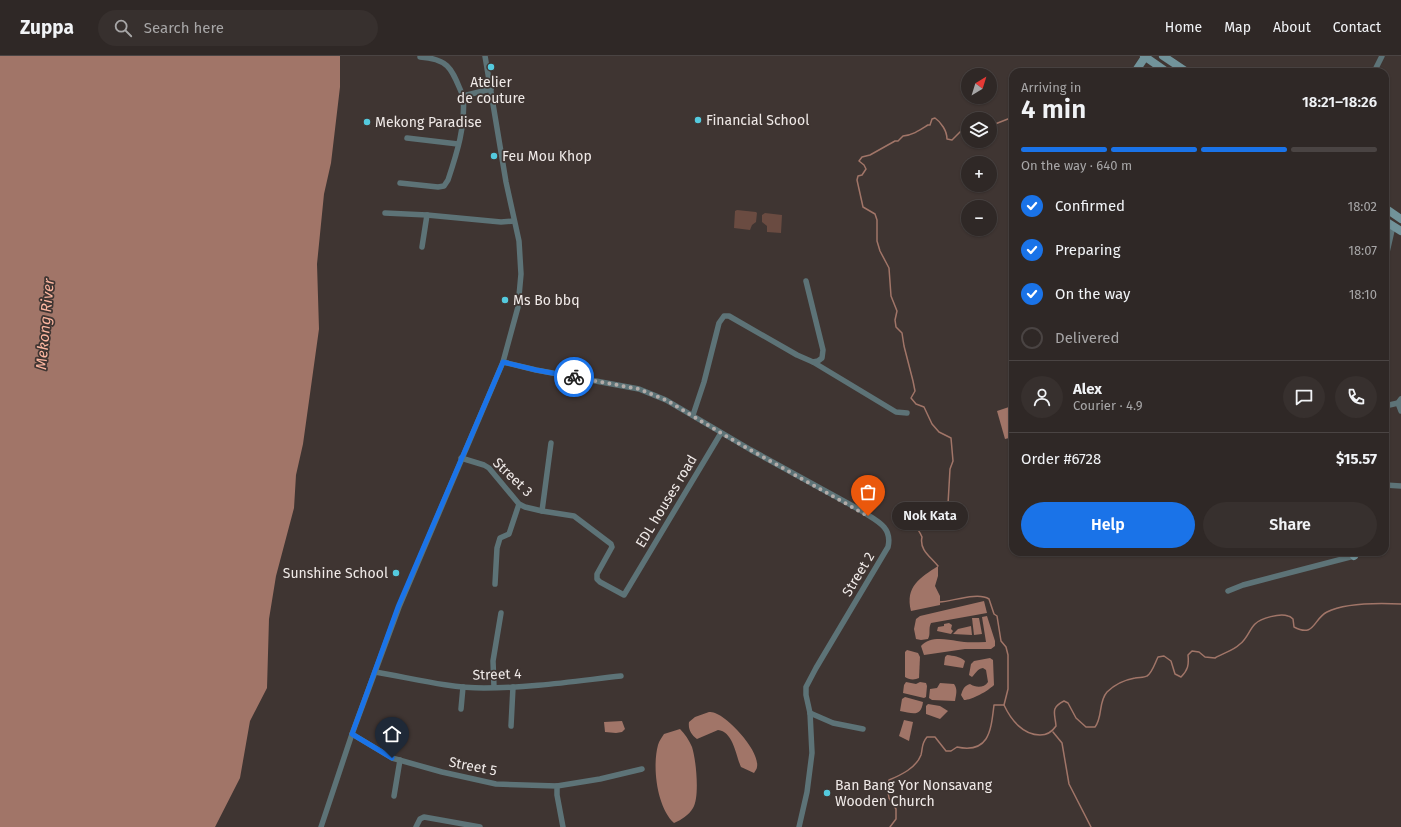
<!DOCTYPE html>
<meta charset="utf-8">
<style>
:root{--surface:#2f2826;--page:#37302e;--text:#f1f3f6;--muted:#a7a6a7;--line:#4a4443;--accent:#1a73e8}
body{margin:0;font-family:"Fira Sans",sans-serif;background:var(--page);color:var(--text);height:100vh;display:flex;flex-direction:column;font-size:15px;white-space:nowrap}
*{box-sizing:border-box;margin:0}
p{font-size:13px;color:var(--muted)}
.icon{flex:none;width:22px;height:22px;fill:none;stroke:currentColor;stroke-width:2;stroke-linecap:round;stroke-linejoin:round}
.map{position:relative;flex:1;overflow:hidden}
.details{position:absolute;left:1009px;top:12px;width:380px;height:488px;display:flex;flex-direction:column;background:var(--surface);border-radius:12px;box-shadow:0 1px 3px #0004,0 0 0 1px var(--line)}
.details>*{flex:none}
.needle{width:26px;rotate:38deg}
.fabs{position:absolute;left:961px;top:12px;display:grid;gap:8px}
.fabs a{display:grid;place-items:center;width:36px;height:36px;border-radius:50%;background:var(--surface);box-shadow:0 1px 3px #0004,0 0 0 1px var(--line);font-size:20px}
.pin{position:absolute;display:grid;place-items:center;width:34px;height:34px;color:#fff;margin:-41px -17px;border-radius:50% 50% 50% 0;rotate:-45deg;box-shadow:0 0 4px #0007}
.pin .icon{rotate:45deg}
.courier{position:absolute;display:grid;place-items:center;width:40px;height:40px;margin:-20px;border:3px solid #1a73e8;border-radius:50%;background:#fff;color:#222;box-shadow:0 1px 5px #0007}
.bubble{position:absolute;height:28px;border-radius:14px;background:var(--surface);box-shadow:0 1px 3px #0004,0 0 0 1px var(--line);font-size:13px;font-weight:600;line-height:28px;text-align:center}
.summary em{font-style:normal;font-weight:600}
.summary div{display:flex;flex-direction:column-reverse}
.summary{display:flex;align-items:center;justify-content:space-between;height:68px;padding:0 12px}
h1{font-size:26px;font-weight:600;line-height:30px}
.bar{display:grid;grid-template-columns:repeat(4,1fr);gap:6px 4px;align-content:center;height:48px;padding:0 12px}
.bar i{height:5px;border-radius:3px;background:var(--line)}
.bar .on{background:var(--accent)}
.bar p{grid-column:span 4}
.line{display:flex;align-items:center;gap:10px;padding:0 12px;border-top:1px solid var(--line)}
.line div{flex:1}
.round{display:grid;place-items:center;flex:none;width:42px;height:42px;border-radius:21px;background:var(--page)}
ol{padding:0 12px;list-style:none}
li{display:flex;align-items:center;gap:12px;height:44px}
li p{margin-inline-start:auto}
li .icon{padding:4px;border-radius:50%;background:var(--accent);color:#fff;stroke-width:4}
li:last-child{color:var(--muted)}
li i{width:22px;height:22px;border:2px solid var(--line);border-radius:50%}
.cta{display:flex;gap:8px;margin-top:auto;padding:8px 12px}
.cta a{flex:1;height:46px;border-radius:24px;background:var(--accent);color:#fff;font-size:16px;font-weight:600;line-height:46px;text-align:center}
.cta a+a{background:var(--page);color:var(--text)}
header{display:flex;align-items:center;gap:24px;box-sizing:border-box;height:56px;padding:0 20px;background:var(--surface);border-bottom:1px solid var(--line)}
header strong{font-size:19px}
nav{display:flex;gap:22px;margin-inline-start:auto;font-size:14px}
.search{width:280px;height:36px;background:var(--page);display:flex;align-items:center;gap:10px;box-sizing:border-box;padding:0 14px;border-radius:22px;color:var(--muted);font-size:15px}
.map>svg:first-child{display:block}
.green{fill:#6a4b41}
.water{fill:#a17568}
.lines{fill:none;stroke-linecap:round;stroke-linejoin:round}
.stream{stroke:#a17568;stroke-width:1.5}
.street{stroke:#5d7377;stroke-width:5.5}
.secondary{stroke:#71939a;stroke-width:8}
.done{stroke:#b2aba8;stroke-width:4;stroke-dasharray:0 7.2}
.route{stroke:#1a73e8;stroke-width:5}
.poi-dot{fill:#54cade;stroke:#3f3532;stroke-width:1.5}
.labels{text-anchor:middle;stroke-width:3.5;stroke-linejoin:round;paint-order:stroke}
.poi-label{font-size:14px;fill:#f0eae8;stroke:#3f3532;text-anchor:start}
.street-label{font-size:14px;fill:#f0eae8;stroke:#3f3532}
.water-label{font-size:15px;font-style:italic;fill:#fdb7a1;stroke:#3f3532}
</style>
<header>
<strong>Zuppa</strong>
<div class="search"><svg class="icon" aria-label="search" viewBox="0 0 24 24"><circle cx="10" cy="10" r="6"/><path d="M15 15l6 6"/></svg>Search here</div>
<nav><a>Home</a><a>Map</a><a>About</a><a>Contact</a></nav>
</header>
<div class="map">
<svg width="1401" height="771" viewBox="0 0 1401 771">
<rect width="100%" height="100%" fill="#3f3532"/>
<g class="green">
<path d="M737,154L756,156L757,157L756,166L752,169L750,174L734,172L735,155Z"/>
<path d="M765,157L782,159L781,177L767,176V170L762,166V159Z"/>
</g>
<g class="water">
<path d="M0,0H340V31L331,107L324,138L317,208L319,273L303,388L296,419L294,452L276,520L269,563L267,632L250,665L240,722L215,771H0Z"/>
<path d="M1009,351L1013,369V381L1005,383L997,355Z"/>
<path d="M938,510V520L935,530L940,540V549L911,555C905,530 920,522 938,510Z"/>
<path d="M984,545L987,557L931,567C928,573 931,578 928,583L921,584L916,583L914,573L916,563L920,560Z"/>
<path d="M987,560L995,585V590L991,593H965L924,599L921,590C929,580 946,583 957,585C966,587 977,586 986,586L982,561Z"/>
<path d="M972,562H979L982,578L974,579Z"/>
<path d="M949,567L952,569L951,573L953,575L951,578L937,575L938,571L944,570V568Z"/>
<path d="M971,570L972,579L953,578L958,573Z"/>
<path d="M907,594L918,597L920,601L919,622C915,624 909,624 905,621V596Z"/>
<path d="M947,599C954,600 959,600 965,605L963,612L944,609L945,601Z"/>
<path d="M990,602L993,604L994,629C988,635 972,644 964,644L961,639C963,633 964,630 970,628C976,632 984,632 988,626L986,614L983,612C977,613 976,617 972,621L969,619L971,608L974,605Z"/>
<path d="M906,626L916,628L920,626L926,627L927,630L926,641L924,642L903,637L904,629Z"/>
<path d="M940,627L954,628C958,633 956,639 955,645L932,644L929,642L930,633L937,632Z"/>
<path d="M905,641L923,646C921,662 912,657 900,655L902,643Z"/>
<path d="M928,648L940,650L948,655L940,663L926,658V650Z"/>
<path d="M709,656C711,656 713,656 715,657C729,662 760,695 757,711C757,713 755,715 754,717L741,711C736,700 733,675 718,674L697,683C691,679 688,673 689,666L695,661Z"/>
<path d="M904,664L913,666L909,685L899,680Z"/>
<path d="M622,665L625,673L622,676L616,677L605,676L604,666Z"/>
<path d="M680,673C685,678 689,684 692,691C696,703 700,741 693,752C689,759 681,764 674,767C657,751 652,711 658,689C659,685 662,681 664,678Z"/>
</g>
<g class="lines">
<g class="stream">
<path d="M990,70L1013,61"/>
<path d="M938,510C931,501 919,494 922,481C919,473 912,469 914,460L919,459L925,461L933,457H940L946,455L948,448L950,413L953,405L951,382L939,376L932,368L924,351L916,348L911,342L915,335L913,325L904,290L902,277L896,271L895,264L897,255L891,240L889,212L880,195L877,185V164L875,158L863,151L857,124L858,120L862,119L866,113L864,109L859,105L862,101L870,99L895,85H898L903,80C913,79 920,74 928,69H930L932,63L935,62C941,66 947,75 947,83L952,84L962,74H968"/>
<path d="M940,546C953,545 978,536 989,543L994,558L997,560L1001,585L1006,591L1008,599V633L1004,649"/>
<path d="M1053,676L1062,687L1069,728L1091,771"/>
<path d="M890,771L896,763V753L889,742L887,730L889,724C901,719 916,712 921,699C923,692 921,688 927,681H935L946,695H951L957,691C990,698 991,673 994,649H1004C1011,664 1023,679 1040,679C1047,679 1052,676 1056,670C1055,657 1050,652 1064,645L1068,647L1076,662L1086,671H1095C1103,661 1098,646 1107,636C1115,628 1124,624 1135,622C1139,621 1144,622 1147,620C1152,617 1155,607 1158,601L1164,600L1171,605L1175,618L1181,621C1188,614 1189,609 1188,599L1192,595L1199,596L1205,601L1215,602C1223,597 1233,595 1240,588C1247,583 1249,574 1255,568C1261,562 1280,557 1288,560C1290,560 1292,562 1293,563L1294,571C1315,582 1313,563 1327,556C1345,547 1380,547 1401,548"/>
</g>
<g class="street">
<path d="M420,1C451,3 452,15 463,40"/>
<path d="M1374,16L1382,0"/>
<path d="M407,82L458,88"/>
<path d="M400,127L438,131L444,130L448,124C457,97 466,69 463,40L491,33"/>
<path d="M385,157L427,159L501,166L514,165"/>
<path d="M422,191L427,159"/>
<path d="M1385,205L1393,170"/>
<path d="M503,306L536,314L639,333L666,344L751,394L860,454C875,464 893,470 888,491L816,612L806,631V639L810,657L812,697L807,736L799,771"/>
<path d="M813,306L896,356L907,357"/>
<path d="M1398,347L1401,355"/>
<path d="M1385,350L1398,347L1401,343"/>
<path d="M693,359L704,326L719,267L724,260H729L797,299L813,306L818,305L822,302L823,294L806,225"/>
<path d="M461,402L484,409L489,412L519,448L525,451L542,455L574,460L611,488L612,491L597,518V523L600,526L624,539L721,377"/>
<path d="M1385,429L1401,430"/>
<path d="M542,455L551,387"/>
<path d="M1187,496L1198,498L1204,496"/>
<path d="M495,528L497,492L500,482L509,478L519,448"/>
<path d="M1228,535L1243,529L1354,500"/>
<path d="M375,616C411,622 448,632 484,632C530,632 576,625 621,620"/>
<path d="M494,631L493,605L501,557"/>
<path d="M461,653L463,631"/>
<path d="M810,657L833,667L863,673"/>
<path d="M511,670L513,631"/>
<path d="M352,678L392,702L442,716L496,728L557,730V739L563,771"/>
<path d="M557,730L600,723L642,713"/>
<path d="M394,740L400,704"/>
<path d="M321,771L352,678L399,551L503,306L518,251L521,218L519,185L506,126L485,0"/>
<path d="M416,771L420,763L424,761L480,771"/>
</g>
<g class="secondary">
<path d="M1144,0L1167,16"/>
<path d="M1163,0L1187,16"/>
<path d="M1135,16L1145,1"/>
<path d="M1385,152L1401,163"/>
<path d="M1385,165L1401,175"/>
<path d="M1352,496L1354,500"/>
</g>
</g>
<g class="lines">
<path class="done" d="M574,321L639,333L666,344L731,383L868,460"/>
<path class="route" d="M392,702L352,678L398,551L503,306L536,314L574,321"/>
</g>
<g class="poi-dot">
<circle cx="491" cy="11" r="4"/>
<circle cx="698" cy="64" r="4"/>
<circle cx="367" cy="66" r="4"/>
<circle cx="494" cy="100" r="4"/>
<circle cx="505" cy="244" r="4"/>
<circle cx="396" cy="517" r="4"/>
<circle cx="827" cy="737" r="4"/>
</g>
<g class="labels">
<g class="poi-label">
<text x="491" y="31" text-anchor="middle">Atelier<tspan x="491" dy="16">de couture</tspan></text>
<text x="706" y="69">Financial School</text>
<text x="375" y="71">Mekong Paradise</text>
<text x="502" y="105">Feu Mou Khop</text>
<text x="513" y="249">Ms Bo bbq</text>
<text x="388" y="522" text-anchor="end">Sunshine School</text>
<text x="835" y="734">Ban Bang Yor Nonsavang<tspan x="835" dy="16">Wooden Church</tspan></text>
</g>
<g class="street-label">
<text transform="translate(513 421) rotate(44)" y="5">Street 3</text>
<text transform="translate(666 445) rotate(-59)" y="5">EDL houses road</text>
<text transform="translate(858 518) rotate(-59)" y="5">Street 2</text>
<text transform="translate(497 618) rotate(-2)" y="5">Street 4</text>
<text transform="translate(473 710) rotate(11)" y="5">Street 5</text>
</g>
<g class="water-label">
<text transform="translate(45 268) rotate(-85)" y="5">Mekong River</text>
</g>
</g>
</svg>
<div class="fabs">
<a><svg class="needle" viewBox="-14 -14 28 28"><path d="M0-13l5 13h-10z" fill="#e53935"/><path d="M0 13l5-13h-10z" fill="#a7a6a7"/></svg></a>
<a><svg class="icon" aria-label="layers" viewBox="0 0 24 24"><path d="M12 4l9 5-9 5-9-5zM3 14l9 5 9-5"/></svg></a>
<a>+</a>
<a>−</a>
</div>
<div class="pin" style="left:868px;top:460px;background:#ea580c"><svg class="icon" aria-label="bag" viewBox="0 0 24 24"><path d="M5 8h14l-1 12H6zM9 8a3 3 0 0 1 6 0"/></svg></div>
<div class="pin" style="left:392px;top:702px;background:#1f2937"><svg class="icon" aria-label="home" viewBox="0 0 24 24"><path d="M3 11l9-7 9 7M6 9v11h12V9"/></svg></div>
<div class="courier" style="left:574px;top:321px"><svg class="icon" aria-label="bike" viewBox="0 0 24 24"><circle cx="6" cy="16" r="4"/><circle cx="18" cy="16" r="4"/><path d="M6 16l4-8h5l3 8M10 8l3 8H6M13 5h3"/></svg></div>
<div class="bubble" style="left:892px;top:446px;width:76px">Nok Kata</div>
<section class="details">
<div class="summary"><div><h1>4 min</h1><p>Arriving in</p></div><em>18:21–18:26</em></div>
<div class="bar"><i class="on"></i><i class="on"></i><i class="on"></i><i></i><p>On the way · 640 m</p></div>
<ol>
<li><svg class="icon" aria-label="check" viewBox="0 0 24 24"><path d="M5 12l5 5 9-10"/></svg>Confirmed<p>18:02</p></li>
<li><svg class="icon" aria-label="check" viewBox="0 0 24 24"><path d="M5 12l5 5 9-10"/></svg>Preparing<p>18:07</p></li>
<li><svg class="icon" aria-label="check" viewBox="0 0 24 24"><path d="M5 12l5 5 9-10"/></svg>On the way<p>18:10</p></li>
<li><i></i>Delivered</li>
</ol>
<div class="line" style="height:72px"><a class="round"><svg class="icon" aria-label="person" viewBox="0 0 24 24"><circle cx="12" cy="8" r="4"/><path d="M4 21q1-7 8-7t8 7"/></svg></a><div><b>Alex</b><p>Courier · 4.9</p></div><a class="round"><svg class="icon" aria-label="chat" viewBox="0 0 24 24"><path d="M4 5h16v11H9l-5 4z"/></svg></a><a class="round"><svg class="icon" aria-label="phone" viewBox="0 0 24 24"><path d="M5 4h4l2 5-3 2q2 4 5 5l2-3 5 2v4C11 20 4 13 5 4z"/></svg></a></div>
<div class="line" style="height:52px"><div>Order #6728</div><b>$15.57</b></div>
<div class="cta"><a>Help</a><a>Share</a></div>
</section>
</div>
